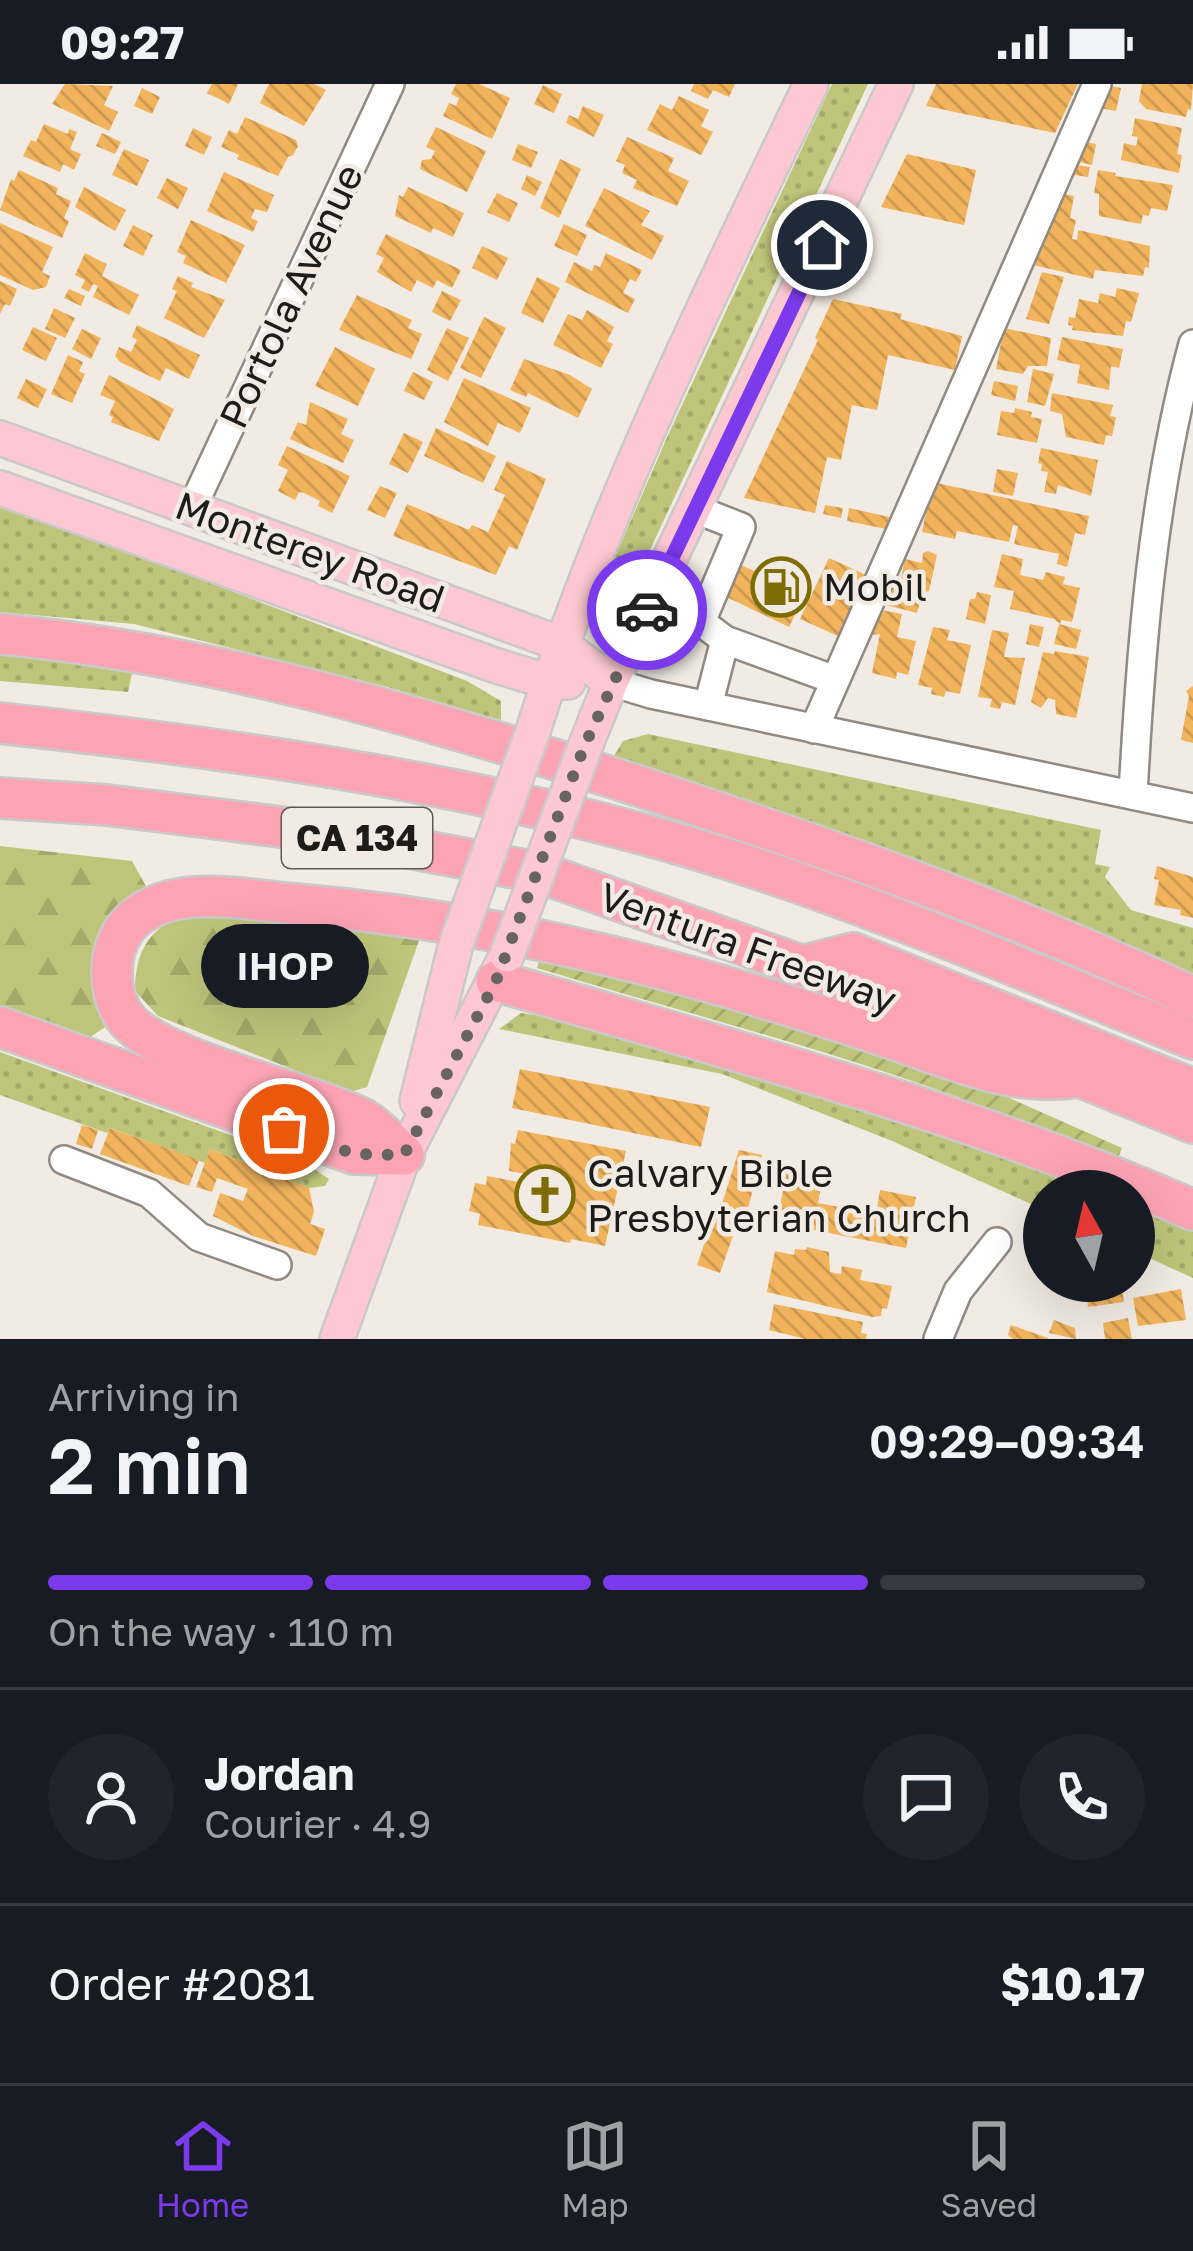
<!DOCTYPE html>
<meta charset="utf-8">
<style>
:root{--surface:#171b24;--page:#20242c;--text:#f1f3f6;--muted:#9ea1a6;--line:#363941;--accent:#7c3aed}
body{margin:0;font-family:"Golos Text",sans-serif;background:var(--page);color:var(--text);height:100vh;display:flex;flex-direction:column;font-size:45px;white-space:nowrap}
*{box-sizing:border-box;margin:0}
p{font-size:39px;color:var(--muted)}
.icon{flex:none;width:66px;height:66px;fill:none;stroke:currentColor;stroke-width:2;stroke-linecap:round;stroke-linejoin:round}
.map{position:relative;height:1255px;overflow:hidden}
.details{display:flex;flex-direction:column;background:var(--surface);flex:1}
.details>*{flex:none}
.needle{width:78px;rotate:352deg}
.tools{position:absolute;left:1023px;top:1086px;display:grid;gap:24px}
.tools a{display:grid;place-items:center;width:132px;height:132px;border-radius:50%;background:var(--surface);box-shadow:0 12px 48px #0002;font-size:60px}
.pin{position:absolute;display:grid;place-items:center;width:102px;height:102px;color:#fff;margin:-51px;border:6px solid #fff;border-radius:50%;box-shadow:0 3px 12px #0007}
.courier{position:absolute;display:grid;place-items:center;width:120px;height:120px;margin:-60px;border:9px solid #7c3aed;border-radius:50%;background:#fff;color:#222;box-shadow:0 3px 15px #0007}
.bubble{position:absolute;height:84px;border-radius:42px;background:var(--surface);box-shadow:0 12px 48px #0002;font-size:39px;font-weight:600;line-height:84px;text-align:center}
.overview em{font-style:normal;font-weight:600}
.overview div{display:flex;flex-direction:column-reverse}
.overview{display:flex;align-items:center;justify-content:space-between;height:204px;padding:0 48px}
h1{font-size:78px;font-weight:600;line-height:90px}
.bar{display:grid;grid-template-columns:repeat(4,1fr);gap:18px 12px;align-content:center;height:144px;padding:0 48px}
.bar i{height:15px;border-radius:9px;background:var(--line)}
.bar .on{background:var(--accent)}
.bar p{grid-column:span 4}
.line{display:flex;align-items:center;gap:30px;padding:0 48px;border-top:3px solid var(--line)}
.line div{flex:1}
.round{display:grid;place-items:center;flex:none;width:126px;height:126px;border-radius:63px;background:var(--page)}
.status{display:flex;justify-content:space-between;align-items:center;height:84px;padding:0 60px;background:var(--surface);direction:ltr}
.status svg{height:33px;fill:currentColor}
.tabs{display:flex;justify-content:space-around;align-items:center;height:168px;border-top:3px solid var(--line);background:var(--surface);font-size:33px;color:var(--muted)}
.tabs a{display:grid;justify-items:center;gap:6px}
.tabs .on{color:var(--accent)}
.map>svg:first-child{display:block}
.grass{fill:url(#grass-dots)}
.forest{fill:url(#forest-firs)}
.garden{fill:url(#garden-furrows)}
.building{fill:url(#building-back-hatch)}
.lines{fill:none;stroke-linecap:round;stroke-linejoin:round}
.minor-casing{stroke:#908a83;stroke-width:32}
.major-casing{stroke:#c9c9c8;stroke-width:38}
.highway-casing{stroke:#c9c9c8;stroke-width:44}
.minor{stroke:#fff;stroke-width:27}
.major{stroke:#fdc8d2;stroke-width:33}
.highway{stroke:#fca4b4;stroke-width:39}
.major-bridge-casing{stroke:#c9c9c8;stroke-width:38;stroke-linecap:butt}
.major-bridge{stroke:#fdc8d2;stroke-width:33}
.done{stroke:#686460;stroke-width:12;stroke-dasharray:0 21.6}
.route{stroke:#7c3aed;stroke-width:15}
.labels{text-anchor:middle;stroke-width:9;stroke-linejoin:round;paint-order:stroke}
.shield{fill:#f2ebe3;stroke:#5e5a56;stroke-width:3}
.shield-label{font-size:36px;font-weight:bold;fill:#1e1c19}
.street-label{font-size:39px;fill:#1e1c19;stroke:#f2ebe3}
.poi-label{font-size:39px;fill:#1e1c19;stroke:#f2ebe3;text-anchor:start}
</style>
<div class="status"><b>09:27</b><svg viewBox="0 0 49 12"><path d="M0 12V9h3v3zM5 12V6h3v6zM10 12V3h3v9zM15 12V0h3v12zM26 1h20v11H26zM47 4h2v5h-2z"/></svg></div>
<div class="map">
<svg width="1193" height="1255" viewBox="0 0 1193 1255">
<defs>
<pattern id="grass-dots" width="8" height="8" patternUnits="userSpaceOnUse" patternTransform="scale(3)"><rect width="8" height="8" fill="#bec57a"/><path d="M2 2h.1M6 6h.1" fill="none" stroke="#a3a969" stroke-width="1.8" stroke-linecap="round"/></pattern>
<pattern id="forest-firs" width="22" height="20" patternUnits="userSpaceOnUse" patternTransform="scale(3)"><rect width="22" height="20" fill="#bec57a"/><path d="M5 1l3.5 6h-7zM16 11l3.5 6h-7z" fill="#a3a969"/></pattern>
<pattern id="garden-furrows" width="10" height="10" patternUnits="userSpaceOnUse" patternTransform="scale(3)"><rect width="10" height="10" fill="#bec57a"/><path d="M-1 1l2-2M0 10L10 0M9 11l2-2" fill="none" stroke="#a3a969"/></pattern>
<pattern id="building-back-hatch" width="6" height="6" patternUnits="userSpaceOnUse" patternTransform="scale(3)"><rect width="6" height="6" fill="#f1b45d"/><path d="M-1 5l2 2M0 0l6 6M5-1l2 2" fill="none" stroke="#ce9a50"/></pattern>
</defs>
<rect width="100%" height="100%" fill="#f2ebe3"/>
<g class="grass">
<path d="M832,0H868L640,487L611,532L598,527V512L669,349Z"/>
<path d="M0,419L467,597L501,617V636L384,602L134,540L0,528Z"/>
<path d="M0,565L134,581L128,608L0,597Z"/>
<path d="M648,650L1101,746L1095,780L1110,783L1105,793L1131,826L1193,844V894L907,774L614,672L623,657Z"/>
<path d="M535,928L724,978L1114,1107H1044V1126L892,1057L722,990L499,945L521,929L534,931Z"/>
<path d="M0,968L300,1076L329,1095L325,1102L309,1104L210,1065L205,1079L111,1044L107,1049L0,1011Z"/>
<path d="M1134,1115L1193,1140V1194L1134,1167Z"/>
</g>
<g class="forest">
<path d="M0,762L132,777L147,804L122,823L111,939L89,954L0,922Z"/>
<path d="M175,834L276,835L420,854L367,1003L353,1007L335,1002L158,932L135,907C135,874 144,851 175,834Z"/>
</g>
<path class="garden" d="M542,869L951,988L1122,1064L1116,1079C933,991 731,943 537,884Z"/>
<g class="building">
<path d="M65,0L113,2L104,21L118,28L109,47L52,20Z"/>
<path d="M212,0H238L229,20L207,9Z"/>
<path d="M269,0H314L326,6L304,42L260,19Z"/>
<path d="M456,0H479L510,14L492,55L443,32L449,19L456,22L459,14L451,10Z"/>
<path d="M694,0H735L729,13L713,6L708,15L691,7Z"/>
<path d="M936,0H1078L1055,49L926,22Z"/>
<path d="M1099,0L1121,4L1116,27L1094,23Z"/>
<path d="M1142,0H1193L1191,26L1188,25L1186,33L1146,25L1139,17Z"/>
<path d="M543,1L562,10L554,29L534,20Z"/>
<path d="M142,4L160,13L152,30L134,22Z"/>
<path d="M679,12L709,26L701,42L713,48L701,71L647,46L660,20L672,26Z"/>
<path d="M583,22L604,31L594,53L566,39L569,31L578,35Z"/>
<path d="M245,33L296,56L298,62L293,71L288,73L278,92L237,75L239,71L221,63L229,46L237,50Z"/>
<path d="M1135,34L1182,44L1177,70L1182,71L1179,89L1121,76L1124,59L1136,62L1138,53L1132,52Z"/>
<path d="M44,40L68,50L69,45L77,48L70,65L81,70L74,86L63,80L60,88L23,72L31,56L36,58Z"/>
<path d="M436,43L486,67L467,108L420,85L422,76L431,75L435,67L426,63Z"/>
<path d="M193,44L212,53L204,71L185,62Z"/>
<path d="M102,49L121,58L115,70L96,62Z"/>
<path d="M627,53L674,74L668,87L689,97L677,122L633,104L637,96L622,89L625,81L616,77Z"/>
<path d="M1075,56L1096,60L1092,81L1071,76Z"/>
<path d="M518,60L538,68L531,84L512,76Z"/>
<path d="M124,65L149,76L137,102L112,91Z"/>
<path d="M907,70L976,86L964,141L881,123Z"/>
<path d="M560,75L581,85L559,134L540,124Z"/>
<path d="M1076,81L1090,83L1088,93L1074,91Z"/>
<path d="M19,86L58,104L56,110L71,117L64,134L69,137L62,154L0,126L11,95L14,97Z"/>
<path d="M1098,86L1116,89L1115,92L1173,101L1167,127L1151,124L1149,132L1143,131L1141,140L1099,132V110L1094,109Z"/>
<path d="M224,88L274,111L267,128L255,125L251,134L258,137L253,148L207,127Z"/>
<path d="M527,91L542,98L535,112L521,105Z"/>
<path d="M167,94L188,104L178,125L157,114Z"/>
<path d="M84,103L126,126L115,147L75,123Z"/>
<path d="M408,103L464,129L453,153L433,144L431,149L395,132L399,111L403,113Z"/>
<path d="M604,104L650,127L641,141L664,152L652,176L585,142Z"/>
<path d="M1052,108L1074,112L1070,134L1076,136L1072,155L1077,156L1078,146L1150,162L1149,184L1145,183L1143,192L1095,186L1093,195L1029,180Z"/>
<path d="M497,109L518,119L509,138L487,128Z"/>
<path d="M191,136L245,161L226,199L183,179L186,172L177,168Z"/>
<path d="M0,139L53,163L42,188L50,192L46,203L33,206L0,191Z"/>
<path d="M564,140L587,151L577,172L554,162Z"/>
<path d="M133,141L153,151L143,172L123,162Z"/>
<path d="M386,150L461,186L452,204L437,196L433,204L417,196L411,208L377,188L384,174L376,170Z"/>
<path d="M482,162L508,174L497,196L472,184Z"/>
<path d="M85,169L107,180L102,192L139,211L129,231L93,213L98,202L93,200L89,208L81,204L85,196L75,191Z"/>
<path d="M606,169L642,186L636,198L630,195L623,209L635,215L628,229L565,198L574,178L592,187L594,181L600,183Z"/>
<path d="M1042,188L1064,193L1049,240L1026,235Z"/>
<path d="M178,192L193,199L191,203L225,216L204,254L164,234L177,207L172,205Z"/>
<path d="M537,193L560,204L543,239L521,229Z"/>
<path d="M0,197L17,205L10,222L5,220L0,230Z"/>
<path d="M1117,204L1139,209L1131,238L1126,237L1123,252L1072,246L1073,242L1068,241L1069,233L1075,234L1079,215L1098,219L1100,209L1115,213Z"/>
<path d="M69,205L85,212L81,222L64,214Z"/>
<path d="M442,207L461,216L450,237L432,228Z"/>
<path d="M357,211L412,236L408,244L422,250L411,275L339,246Z"/>
<path d="M833,215L902,230L900,235L962,252L955,286L888,271L877,326L852,321L841,376L827,373L815,429L744,414L818,256L815,254Z"/>
<path d="M54,224L75,234L65,254L45,245Z"/>
<path d="M587,226L614,243L607,257L613,260L601,284L553,261L568,230L582,236Z"/>
<path d="M484,233L506,244L481,294L460,284Z"/>
<path d="M137,241L200,271L189,295L166,284L160,297L120,278L115,272L119,263L131,268L137,256L132,253Z"/>
<path d="M33,243L57,254L46,277L22,266Z"/>
<path d="M447,244L469,254L448,297L427,286Z"/>
<path d="M1004,244L1051,254L1047,282H1028L1023,290L996,285Z"/>
<path d="M82,245L101,254L91,275L72,265Z"/>
<path d="M1062,253L1123,265L1119,284L1111,282L1109,306L1077,299L1080,281L1057,276Z"/>
<path d="M335,263L375,285L358,322L315,302Z"/>
<path d="M68,271L83,278L79,287L85,290L72,319L51,310Z"/>
<path d="M524,275L570,291L592,305L578,334L528,309L526,313L510,306Z"/>
<path d="M1033,285L1054,290L1045,322L1027,318Z"/>
<path d="M413,288L433,298L424,316L404,307Z"/>
<path d="M109,291L174,325L159,357L111,338L113,333L109,331L115,317L100,311Z"/>
<path d="M464,294L531,324L520,349L498,339L488,362L444,338Z"/>
<path d="M26,295L47,305L38,324L17,314Z"/>
<path d="M994,297L1018,302L1015,317L991,311Z"/>
<path d="M1052,309L1113,321L1110,332L1116,333L1112,352L1106,351L1104,361L1066,353L1062,330L1050,327Z"/>
<path d="M310,318L348,335L341,350L354,356L343,379L290,355L298,338L306,341Z"/>
<path d="M1015,324L1032,328L1031,333L1042,335L1037,359L997,351L1001,327L1014,329Z"/>
<path d="M436,344L496,372L483,399L424,372Z"/>
<path d="M404,349L423,358L408,389L389,380Z"/>
<path d="M287,362L350,392L332,429L318,422L320,417L304,409L299,408L295,416L278,407L288,386L278,381Z"/>
<path d="M1041,364L1098,376L1091,412L1058,401L1056,410L1044,408L1048,388L1041,387L1042,380L1038,379Z"/>
<path d="M507,377L546,395L517,466L509,462L496,491L393,452L407,420L469,446L472,441L488,448L505,411L494,406Z"/>
<path d="M997,385L1018,389L1013,412L993,408Z"/>
<path d="M932,398L1089,432L1085,451L1075,449L1067,483L1057,480L1059,470L1014,460L1018,442L1013,441L1009,458L957,447L955,455L922,448Z"/>
<path d="M380,402L397,409L385,434L367,426Z"/>
<path d="M825,421L843,424L841,434L823,430Z"/>
<path d="M849,424L889,433L886,445L847,437Z"/>
<path d="M928,467L937,471L929,507L922,509L917,529L886,521L890,500L921,507L900,500L905,475L922,479L923,469Z"/>
<path d="M1002,470L1023,475L1020,491L1043,496L1046,488L1065,493L1063,500L1080,504L1072,538L1061,536L1060,540L1054,535L1010,525L1014,507L994,503Z"/>
<path d="M829,474L866,491L838,552L800,535Z"/>
<path d="M733,477L805,511L789,543L718,509Z"/>
<path d="M977,508L991,511L985,540L966,535L970,515H975Z"/>
<path d="M877,525L902,530L897,553L916,557L908,591L897,588L896,595L872,589L880,550L872,551Z"/>
<path d="M1030,540L1044,543L1039,563L1026,560Z"/>
<path d="M1059,540L1081,546L1076,565L1054,560Z"/>
<path d="M933,543L950,546L947,556L971,561L960,610L946,607L944,613L931,610L932,604L918,601Z"/>
<path d="M992,546L1009,549L1004,573L1025,574L1015,621L1002,618L1000,625L990,623L992,615L978,613Z"/>
<path d="M1055,567L1089,573L1076,634L1056,630L1055,616L1048,614L1041,624L1031,618L1043,568L1054,570Z"/>
<path d="M1193,602V659L1181,656L1189,612L1186,607Z"/>
<path d="M1157,782L1193,793V834L1180,831L1181,826L1154,821L1159,796L1154,795Z"/>
<path d="M520,985L710,1023L701,1063L512,1024Z"/>
<path d="M82,1041L98,1046L92,1065L76,1060Z"/>
<path d="M110,1044L199,1076L189,1102L100,1070Z"/>
<path d="M518,1046L626,1067L605,1162L571,1155L570,1159L478,1141L480,1130L469,1127L475,1099L486,1101L487,1092L530,1100L532,1091L509,1087L511,1059L515,1060Z"/>
<path d="M210,1065L309,1104L314,1128L310,1140L325,1145L316,1172L253,1152L213,1132L220,1109L243,1117L248,1105L217,1094L212,1108L196,1103Z"/>
<path d="M739,1066L762,1071L747,1128L721,1123Z"/>
<path d="M787,1085L823,1092L818,1119L876,1130L880,1106L916,1113L906,1164L777,1139Z"/>
<path d="M714,1132L738,1137L720,1189L697,1181Z"/>
<path d="M807,1163L829,1168L830,1188L841,1190L842,1182L862,1186L860,1196L892,1202L887,1225L882,1224L881,1232L872,1233L767,1208L775,1167L794,1171L795,1165L806,1166Z"/>
<path d="M1084,1197H1121L1124,1218L1088,1223Z"/>
<path d="M1181,1205L1186,1236L1138,1242L1133,1214Z"/>
<path d="M774,1220L863,1238L861,1249L867,1250L866,1255H805L769,1246Z"/>
<path d="M1128,1234L1132,1255H1105L1103,1239Z"/>
<path d="M1054,1236L1075,1244L1076,1255L1049,1249Z"/>
<path d="M1011,1241L1048,1254V1255H1013L1008,1251Z"/>
</g>
<g class="lines">
<g class="minor-casing">
<g id="minor">
<path d="M192,424L390,0"/>
<path d="M695,425L741,443L701,538"/>
<path d="M651,518L701,538L725,556L835,596"/>
<path d="M611,598L651,610L1193,724"/>
<path d="M708,622L725,556"/>
<path d="M814,645L1097,0"/>
<path d="M1133,711C1141,559 1153,408 1193,260"/>
<path d="M64,1076L149,1109L199,1153L277,1181"/>
<path d="M938,1255L958,1207L997,1158"/>
</g>
</g>
<g class="major-casing">
<g id="major">
<path d="M0,354L561,560L611,598"/>
<path d="M0,404L494,581L549,598H568"/>
<path d="M533,647C604,422 709,212 811,0"/>
<path d="M585,663L611,598L896,0"/>
<path d="M417,1017L456,860"/>
<path d="M337,1255L404,1071L506,873"/>
</g>
</g>
<g class="highway-casing">
<g id="highway">
<path d="M0,550C211,570 415,631 617,695C811,758 1008,826 1193,913"/>
<path d="M0,639C228,664 460,697 682,761C857,813 1024,886 1193,955"/>
<path d="M0,714L107,721L336,750L541,789L845,897L1193,1039"/>
<path d="M802,882L853,869L1193,1005"/>
<path d="M496,897C730,966 968,1028 1193,1126"/>
<path d="M0,943L354,1070L404,1071"/>
<path d="M404,1071C391,1060 378,1043 363,1035C309,1007 155,977 124,932C108,907 108,870 124,846C137,828 157,819 178,815C215,808 258,817 295,820C450,833 608,867 757,912C803,926 849,940 895,956C958,977 1011,1003 1079,993"/>
</g>
</g>
<use href="#minor" class="minor"/>
<use href="#major" class="major"/>
<use href="#highway" class="highway"/>
<g class="major-bridge-casing">
<g id="major-bridge">
<path d="M456,860L533,647"/>
<path d="M507,871L585,663"/>
</g>
</g>
<use href="#major-bridge" class="major-bridge"/>
</g>
<g class="lines">
<path class="done" d="M284,1045L354,1070L404,1071L496,897L584,663L647,526"/>
<path class="route" d="M647,526L822,161"/>
</g>
<defs>
<g id="fuel-ring" transform="scale(3)"><circle r="9.5" fill="#f2ebe3" stroke="#7e6c05" stroke-width="1.5"/><path d="M-5.5-6h7V0h2V4h1.3V-2.5L3-4.5l.8-.8L6-3V5H2.5V1h-1V6h-7ZM-4.2-4.7v3.2H.2V-4.7Z" fill="#7e6c05"/></g>
<g id="church-ring" transform="scale(3)"><circle r="9.5" fill="#f2ebe3" stroke="#7e6c05" stroke-width="1.5"/><path d="M-1.2-6h2.4v3.5h3.3v2.4h-3.3V6h-2.4V-.1h-3.3v-2.4h3.3Z" fill="#7e6c05"/></g>
</defs>
<g fill-rule="evenodd">
<use href="#fuel-ring" x="781" y="503"/>
<use href="#church-ring" x="545" y="1111"/>
</g>
<g class="labels">
<rect class="shield" x="282" y="724" width="150" height="60" rx="9"/>
<g class="shield-label">
<text x="357" y="767">CA 134</text>
</g>
<g class="street-label">
<text transform="translate(291 212) rotate(-65)" y="14">Portola Avenue</text>
<text transform="translate(310 468) rotate(20)" y="14">Monterey Road</text>
<text transform="translate(748 864) rotate(20)" y="14">Ventura Freeway</text>
</g>
<g class="poi-label">
<text x="823" y="517">Mobil</text>
<text x="587" y="1103">Calvary Bible<tspan x="587" dy="45">Presbyterian Church</tspan></text>
</g>
</g>
</svg>
<div class="tools">
<a><svg class="needle" viewBox="-14 -14 28 28"><path d="M0-13l5 13h-10z" fill="#e53935"/><path d="M0 13l5-13h-10z" fill="#9ea1a6"/></svg></a>
</div>
<div class="pin" style="left:284px;top:1045px;background:#ea580c"><svg class="icon" aria-label="bag" viewBox="0 0 24 24"><path d="M5 8h14l-1 12H6zM9 8a3 3 0 0 1 6 0"/></svg></div>
<div class="pin" style="left:822px;top:161px;background:#1f2937"><svg class="icon" aria-label="home" viewBox="0 0 24 24"><path d="M3 11l9-7 9 7M6 9v11h12V9"/></svg></div>
<div class="courier" style="left:647px;top:526px"><svg class="icon" aria-label="car" viewBox="0 0 24 24"><path d="M5 17H2v-5l4-1 3-4h7l3 4 3 1v5h-3M9 17h6M6 11h13"/><circle cx="7" cy="17" r="2"/><circle cx="17" cy="17" r="2"/></svg></div>
<div class="bubble" style="left:201px;top:840px;width:168px">IHOP</div>
</div>
<section class="details">
<div class="overview"><div><h1>2 min</h1><p>Arriving in</p></div><em>09:29–09:34</em></div>
<div class="bar"><i class="on"></i><i class="on"></i><i class="on"></i><i></i><p>On the way · 110 m</p></div>
<div class="line" style="height:216px"><a class="round"><svg class="icon" aria-label="person" viewBox="0 0 24 24"><circle cx="12" cy="8" r="4"/><path d="M4 21q1-7 8-7t8 7"/></svg></a><div><b>Jordan</b><p>Courier · 4.9</p></div><a class="round"><svg class="icon" aria-label="chat" viewBox="0 0 24 24"><path d="M4 5h16v11H9l-5 4z"/></svg></a><a class="round"><svg class="icon" aria-label="phone" viewBox="0 0 24 24"><path d="M5 4h4l2 5-3 2q2 4 5 5l2-3 5 2v4C11 20 4 13 5 4z"/></svg></a></div>
<div class="line" style="height:156px"><div>Order #2081</div><b>$10.17</b></div>
</section>
<nav class="tabs">
<a class="on"><svg class="icon" aria-label="home" viewBox="0 0 24 24"><path d="M3 11l9-7 9 7M6 9v11h12V9"/></svg>Home</a>
<a><svg class="icon" aria-label="map" viewBox="0 0 24 24"><path d="M3 6l6-2 6 2 6-2v14l-6 2-6-2-6 2zM9 4v14M15 6v14"/></svg>Map</a>
<a><svg class="icon" aria-label="saved" viewBox="0 0 24 24"><path d="M7 4h10v16l-5-4-5 4z"/></svg>Saved</a>
</nav>
